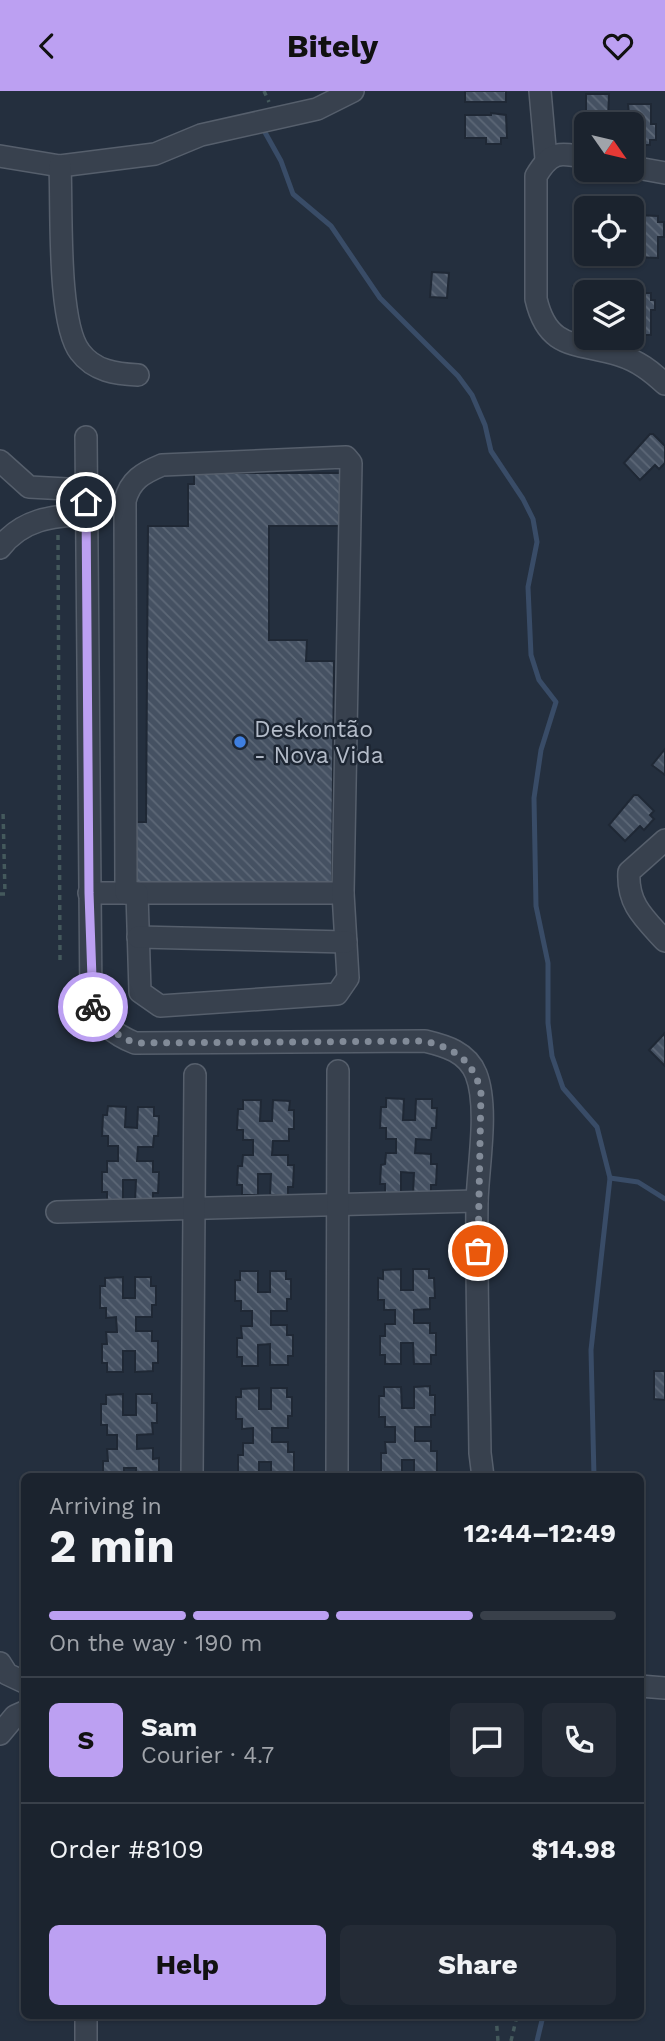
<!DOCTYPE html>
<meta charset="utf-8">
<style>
:root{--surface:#1b232e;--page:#242b36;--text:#f1f3f6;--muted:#a0a4aa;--line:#39404a;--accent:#bca0f2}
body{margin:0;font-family:"Work Sans",sans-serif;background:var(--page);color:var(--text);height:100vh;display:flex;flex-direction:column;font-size:26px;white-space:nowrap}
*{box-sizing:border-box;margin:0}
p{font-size:23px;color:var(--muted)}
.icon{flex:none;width:38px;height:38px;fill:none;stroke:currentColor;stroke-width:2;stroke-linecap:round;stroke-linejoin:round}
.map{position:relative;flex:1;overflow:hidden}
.side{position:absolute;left:21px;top:1382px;width:623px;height:546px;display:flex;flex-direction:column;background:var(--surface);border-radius:10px;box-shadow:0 2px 5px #0004,0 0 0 2px var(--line)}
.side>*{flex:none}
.needle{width:46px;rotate:124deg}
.controls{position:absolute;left:574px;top:21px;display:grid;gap:14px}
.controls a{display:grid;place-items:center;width:70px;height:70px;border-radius:10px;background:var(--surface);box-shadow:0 2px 5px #0004,0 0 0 2px var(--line);font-size:35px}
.pin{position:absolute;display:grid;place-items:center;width:60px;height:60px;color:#fff;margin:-30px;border:4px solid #fff;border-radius:50%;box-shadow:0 2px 7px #0007}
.courier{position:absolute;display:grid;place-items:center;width:70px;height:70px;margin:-35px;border:5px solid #bca0f2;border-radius:50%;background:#fff;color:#222;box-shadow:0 2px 9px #0007}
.headline em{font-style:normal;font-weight:700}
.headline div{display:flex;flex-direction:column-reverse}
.headline{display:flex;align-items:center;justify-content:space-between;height:119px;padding:0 28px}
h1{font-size:46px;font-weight:700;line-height:52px}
.bar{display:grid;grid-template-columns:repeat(4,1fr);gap:10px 7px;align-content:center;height:84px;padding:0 28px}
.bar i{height:9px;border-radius:5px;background:var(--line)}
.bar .active{background:var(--accent)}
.bar p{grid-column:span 4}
.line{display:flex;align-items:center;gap:18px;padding:0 28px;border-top:2px solid var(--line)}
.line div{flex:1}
.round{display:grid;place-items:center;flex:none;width:74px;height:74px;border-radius:10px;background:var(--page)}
.action{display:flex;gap:14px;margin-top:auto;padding:14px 28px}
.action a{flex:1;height:80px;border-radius:10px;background:var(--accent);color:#111;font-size:28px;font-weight:700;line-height:80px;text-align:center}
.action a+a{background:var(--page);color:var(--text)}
header{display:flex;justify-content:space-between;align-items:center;height:91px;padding:0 28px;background:var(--accent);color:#111;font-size:32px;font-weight:700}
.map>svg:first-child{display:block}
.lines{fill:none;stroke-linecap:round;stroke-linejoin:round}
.stream{stroke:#394c67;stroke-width:5}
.building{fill:url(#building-back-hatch);stroke:#1f2835;stroke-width:2}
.minor-casing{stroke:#565f6c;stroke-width:24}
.path{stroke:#44595c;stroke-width:3.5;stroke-dasharray:5 5;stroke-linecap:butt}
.minor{stroke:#38414e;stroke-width:21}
.done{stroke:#828b98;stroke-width:7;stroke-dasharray:0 12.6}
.route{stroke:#bca0f2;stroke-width:9}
.shop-dot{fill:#3f7fe0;stroke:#1d2633;stroke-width:2.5}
.labels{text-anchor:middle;stroke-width:5;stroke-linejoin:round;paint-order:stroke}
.poi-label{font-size:23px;fill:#b4bcc9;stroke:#1d2633;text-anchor:start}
</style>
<header><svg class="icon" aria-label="back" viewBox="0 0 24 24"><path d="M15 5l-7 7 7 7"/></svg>Bitely<svg class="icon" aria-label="heart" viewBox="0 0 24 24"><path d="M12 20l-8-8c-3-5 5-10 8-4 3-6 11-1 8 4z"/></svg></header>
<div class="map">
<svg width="665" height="1950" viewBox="0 0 665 1950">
<defs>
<pattern id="building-back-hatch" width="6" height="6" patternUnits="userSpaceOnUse" patternTransform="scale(1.75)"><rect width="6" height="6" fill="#455162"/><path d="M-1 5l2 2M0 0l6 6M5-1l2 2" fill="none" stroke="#5d6877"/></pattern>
</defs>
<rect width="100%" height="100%" fill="#242f3e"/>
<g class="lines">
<g class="stream">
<path d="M262,36L281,70L293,103L331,135L380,207L458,285L472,304L485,334L491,360L523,408L533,428L537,451L528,496L531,564L539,589L556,611L541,659L534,707L536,815L548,872V932L552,965L563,997L597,1036L610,1087L591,1259L594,1386"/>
<path d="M610,1087L638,1091L665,1108"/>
<path d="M537,1950L543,1925"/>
</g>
</g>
<g class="building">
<rect x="465" y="0" width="41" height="11"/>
<path d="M586,3H609L608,30H611V33H586V44V39H579L580,24H586Z"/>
<path d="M628,13H651V33H656V49H650V54H632Z"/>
<path d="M491,22L506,24L507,47H501V53H486V47H465V24H491Z"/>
<path d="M582,111H605V117H586V153H582V148L576,147V132H582Z"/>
<path d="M636,124L658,125V131H664V146H658V167L634,166L633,127Z"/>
<path d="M432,181L449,182L447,207L430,206Z"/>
<path d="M577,191H602V198H606V201H586V233H579V211L573,212V195H577Z"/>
<path d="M632,202H651V209H655V219H651V244H632Z"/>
<path d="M650,343H653L665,355V372L659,378L655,374L640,389L624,372Z"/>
<path d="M194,382H342L341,435H269V549H307L306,570H334L332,799H127L128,731H146L148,435H188V393H194Z"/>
<path d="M665,658V684L652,674Z"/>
<path d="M634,704H638L654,720L650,724L654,728L644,739L640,735L625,750L609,734Z"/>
<path d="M665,942V975L649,959Z"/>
<path d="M386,1007L404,1008L403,1029H415L416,1008H432V1017H437L436,1037H432L431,1049L416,1048L415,1062L431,1063V1073H437L436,1094H431V1103H413L414,1082L401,1081V1102H385V1093H380L381,1074L385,1073L386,1062H396V1048H386V1037H380L381,1016H386Z"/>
<path d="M243,1009H261L260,1030H272L273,1009L290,1010L289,1019H294V1038H289V1050H273L272,1064H288V1074H294L293,1096H288V1104H270L271,1083H258V1104H242V1094H237L238,1075H242L243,1064H253V1049H243V1039H237L238,1018H243Z"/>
<path d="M108,1015L126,1016L125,1036L137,1037L138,1016H154V1025H159L158,1045H154L153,1056H138L137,1070H153V1081H159L158,1102H153V1111L135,1110L136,1089H123V1110H107V1101H102V1081H107V1070H118V1055H108V1045H102L103,1024H107Z"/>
<path d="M401,1178V1199H413V1178H429V1187H434L435,1207H430V1218L414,1219V1232H430V1242H436V1264H431V1273H414L413,1252H401V1273H385V1264H380V1245H385V1233H395V1219H384V1209H378V1187L383,1188V1179Z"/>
<path d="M240,1180H258V1201H270V1180H286V1188H291V1208H287V1220H271V1234H287V1244H293V1265H288V1274H270V1253L258,1254V1275H242V1266H237V1247H242L241,1235H252V1220H241V1210H235V1189H240Z"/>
<path d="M123,1186V1207H135V1186H151V1195H156V1214H152V1226H136V1240H152V1250H158V1272H153V1280L135,1281V1260H123V1281H107V1272H102V1253H107L106,1241H117L116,1226L106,1227V1217H100V1195H105V1187Z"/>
<path d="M654,1280H665V1309L654,1308Z"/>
<path d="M430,1295V1304H435V1324H431V1336H415V1350H431V1360H437V1381H432V1386H414V1369H402V1386H386V1382H381V1362H386L385,1351H395V1336H385V1326H379V1305H384V1296H401L402,1317H414V1296Z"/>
<path d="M259,1297V1318H271V1297H287V1306H292V1325H288V1337H272V1351H288V1361H294V1382L289,1383V1386H271V1371H259V1386L238,1383V1364H243V1352H253V1337L242,1338V1328H236V1306H241V1298Z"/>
<path d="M123,1303V1324H136V1303H152V1312H157V1332H152L153,1343L137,1344V1358L153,1357V1368L159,1367V1386H136V1377H124V1386H103V1370H108L107,1358H117V1344H107V1334H101V1313H106V1304Z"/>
</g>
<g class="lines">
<g class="minor-casing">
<g id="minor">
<path d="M540,0L546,68"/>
<path d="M0,65L60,75L155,63L201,44L317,18L353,0"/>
<path d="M586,67C559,61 551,60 536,85V208C548,260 578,251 619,264C638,270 651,280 665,293"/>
<path d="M60,75C62,116 57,232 80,261C94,280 116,283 138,284"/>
<path d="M632,76L665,82"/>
<path d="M86,346L91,912C102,933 113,943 135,952L425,950C446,955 467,961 476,983C489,1016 478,1075 477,1111C476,1195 479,1278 480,1362L483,1386"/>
<path d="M0,370L29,396L86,399"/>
<path d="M0,457C22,428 52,425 87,423"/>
<path d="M665,749L629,781C627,813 644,827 665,850"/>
<path d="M89,802H343"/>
<path d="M126,802L125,410C130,389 143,382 162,374L346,366L351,372L343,802L348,887L337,903L160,915L140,901L137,802"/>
<path d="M138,846L346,851"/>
<path d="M57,1121L477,1110"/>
<path d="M192,1386L195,984"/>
<path d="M337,1386L338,980"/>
<path d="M0,1572L7,1583L24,1591"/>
<path d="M640,1595L665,1597"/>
<path d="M0,1643L15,1625L24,1621"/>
<path d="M86,1925V1950"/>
</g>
</g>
<g class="path">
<path d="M264,0L269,11"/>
<path d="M58,444L60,869"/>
<path d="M0,803H5L3,719"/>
<path d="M496,1925L498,1950"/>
<path d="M511,1950L517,1925"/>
</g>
<use href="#minor" class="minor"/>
</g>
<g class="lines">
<path class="done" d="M93,916C104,936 116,944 135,952L425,950C456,958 472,969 481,1000L478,1160"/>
<path class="route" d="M86,411L89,802L93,916"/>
</g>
<circle class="shop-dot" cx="240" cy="651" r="7"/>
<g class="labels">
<g class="poi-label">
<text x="254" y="646">Deskontão<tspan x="254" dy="26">- Nova Vida</tspan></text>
</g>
</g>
</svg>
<div class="controls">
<a><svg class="needle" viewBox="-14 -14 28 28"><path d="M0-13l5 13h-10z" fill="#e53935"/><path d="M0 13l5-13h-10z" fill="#a0a4aa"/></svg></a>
<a><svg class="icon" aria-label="locate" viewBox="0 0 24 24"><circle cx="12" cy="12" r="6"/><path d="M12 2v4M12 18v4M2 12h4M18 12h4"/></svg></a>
<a><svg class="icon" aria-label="layers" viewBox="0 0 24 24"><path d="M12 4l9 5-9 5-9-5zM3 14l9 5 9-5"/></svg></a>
</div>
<div class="pin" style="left:478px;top:1160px;background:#ea580c"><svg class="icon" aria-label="bag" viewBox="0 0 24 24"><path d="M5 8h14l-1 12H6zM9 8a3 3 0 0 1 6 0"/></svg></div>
<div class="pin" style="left:86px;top:411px;background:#1f2937"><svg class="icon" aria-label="home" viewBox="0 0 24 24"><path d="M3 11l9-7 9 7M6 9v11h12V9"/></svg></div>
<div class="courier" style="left:93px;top:916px"><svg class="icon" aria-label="bike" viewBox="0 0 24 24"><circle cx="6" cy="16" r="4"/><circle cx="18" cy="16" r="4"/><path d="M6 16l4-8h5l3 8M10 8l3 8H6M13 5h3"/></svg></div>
<section class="side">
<div class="headline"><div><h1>2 min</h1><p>Arriving in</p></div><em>12:44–12:49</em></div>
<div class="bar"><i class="active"></i><i class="active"></i><i class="active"></i><i></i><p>On the way · 190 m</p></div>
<div class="line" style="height:126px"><b class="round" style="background:var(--accent);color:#111">S</b><div><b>Sam</b><p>Courier · 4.7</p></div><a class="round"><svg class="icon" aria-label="chat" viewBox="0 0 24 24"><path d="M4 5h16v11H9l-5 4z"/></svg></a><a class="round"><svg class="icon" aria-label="phone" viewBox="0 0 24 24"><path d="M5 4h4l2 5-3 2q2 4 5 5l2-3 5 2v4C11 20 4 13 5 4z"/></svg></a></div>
<div class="line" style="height:91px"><div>Order #8109</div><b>$14.98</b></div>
<div class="action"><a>Help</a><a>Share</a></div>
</section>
</div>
